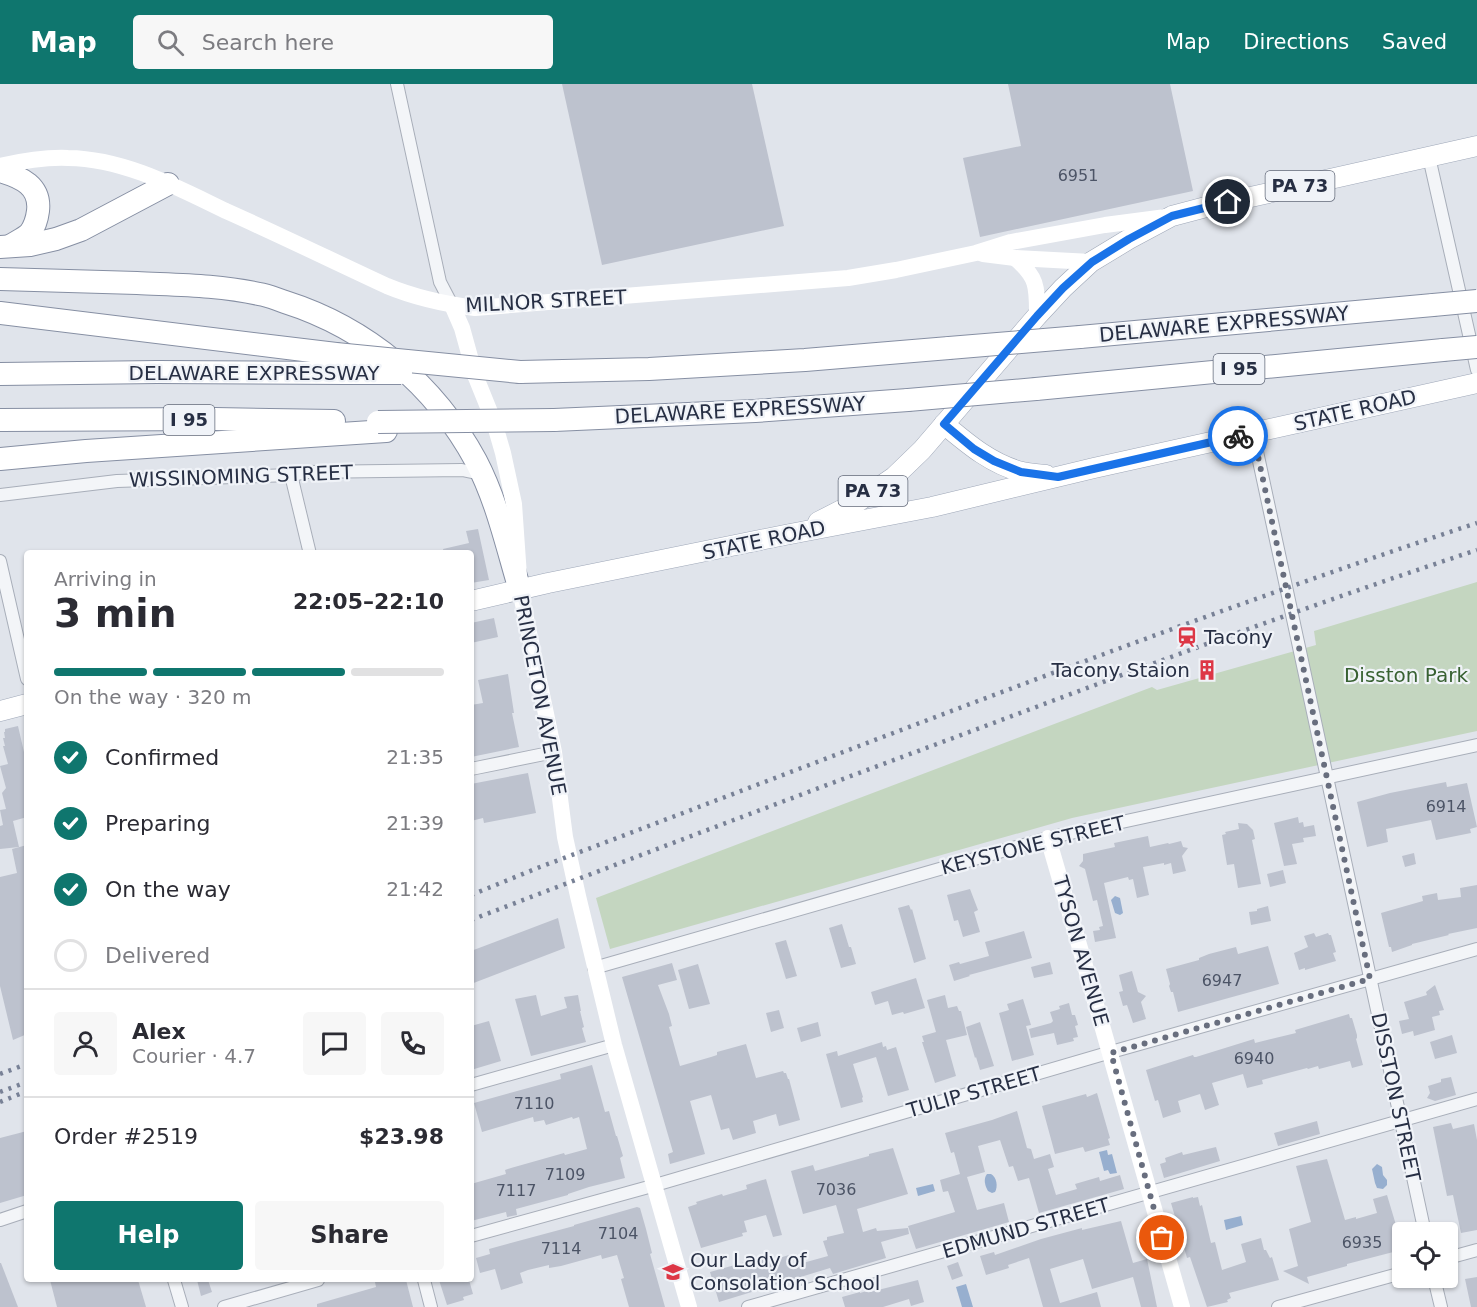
<!DOCTYPE html>
<meta charset="utf-8">
<style>
:root{--surface:#fff;--page:#f7f7f7;--text:#2b2b33;--muted:#7c7c81;--line:#e1e1e2;--accent:#0f766e}
body{margin:0;font-family:"DejaVu Sans",sans-serif;background:var(--page);color:var(--text);height:100vh;display:flex;flex-direction:column;font-size:22px;white-space:nowrap}
*{box-sizing:border-box;margin:0}
p{font-size:20px;color:var(--muted)}
.icon{flex:none;width:33px;height:33px;fill:none;stroke:currentColor;stroke-width:2;stroke-linecap:round;stroke-linejoin:round}
.map{position:relative;flex:1;overflow:hidden}
.sheet{position:absolute;left:24px;top:466px;width:450px;height:732px;display:flex;flex-direction:column;background:var(--surface);border-radius:6px;box-shadow:0 2px 4px #0004}
.sheet>*{flex:none}
.tools{position:absolute;left:1392px;top:1138px;display:grid;gap:12px}
.tools a{display:grid;place-items:center;width:66px;height:66px;border-radius:6px;background:var(--surface);box-shadow:0 2px 4px #0004;font-size:30px}
.pin{position:absolute;display:grid;place-items:center;width:51px;height:51px;color:#fff;margin:-26px;border:3px solid #fff;border-radius:50%;box-shadow:0 2px 6px #0007}
.courier{position:absolute;display:grid;place-items:center;width:60px;height:60px;margin:-30px;border:4px solid #1a73e8;border-radius:50%;background:#fff;color:#222;box-shadow:0 2px 8px #0007}
.overview em{font-style:normal;font-weight:800}
.overview div{display:flex;flex-direction:column-reverse}
.overview{display:flex;align-items:center;justify-content:space-between;height:102px;padding:0 30px}
h1{font-size:39px;font-weight:800;line-height:45px}
.bar{display:grid;grid-template-columns:repeat(4,1fr);gap:9px 6px;align-content:center;height:72px;padding:0 30px}
.bar i{height:8px;border-radius:4px;background:var(--line)}
.bar .selected{background:var(--accent)}
.bar p{grid-column:span 4}
.line{display:flex;align-items:center;gap:15px;padding:0 30px;border-top:2px solid var(--line)}
.line div{flex:1}
.round{display:grid;place-items:center;flex:none;width:63px;height:63px;border-radius:6px;background:var(--page)}
ol{padding:0 30px;list-style:none}
li{display:flex;align-items:center;gap:18px;height:66px}
li p{margin-inline-start:auto}
li .icon{padding:6px;border-radius:50%;background:var(--accent);color:#fff;stroke-width:4}
li:last-child{color:var(--muted)}
li i{width:33px;height:33px;border:3px solid var(--line);border-radius:50%}
.button{display:flex;gap:12px;margin-top:auto;padding:12px 30px}
.button a{flex:1;height:69px;border-radius:6px;background:var(--accent);color:#fff;font-size:24px;font-weight:800;line-height:69px;text-align:center}
.button a+a{background:var(--page);color:var(--text)}
header{display:flex;align-items:center;gap:36px;box-sizing:border-box;height:84px;padding:0 30px;background:var(--accent);color:#fff}
header strong{font-size:28px}
nav{display:flex;gap:33px;margin-inline-start:auto;font-size:21px}
.search{width:420px;height:54px;background:var(--page);display:flex;align-items:center;gap:15px;box-sizing:border-box;padding:0 21px;border-radius:6px;color:var(--muted);font-size:22px}
.map>svg:first-child{display:block}
.green{fill:#c4d6c0}
.water{fill:#97afcf}
.building{fill:#bdc2ce}
.lines{fill:none;stroke-linecap:round;stroke-linejoin:round}
.street-casing{stroke:#a8aeb9;stroke-width:14}
.primary-casing{stroke:#9ea7b8;stroke-width:21}
.highway-casing{stroke:#868fa3;stroke-width:24}
.street{stroke:#f3f5f8;stroke-width:12}
.secondary{stroke:#fff;stroke-width:16}
.primary{stroke:#fff;stroke-width:20}
.highway{stroke:#fff;stroke-width:22}
.rail{stroke:#788196;stroke-width:4.5;stroke-dasharray:3 6;stroke-linecap:butt}
.highway-bridge-casing{stroke:#868fa3;stroke-width:24;stroke-linecap:butt}
.highway-bridge{stroke:#fff;stroke-width:22}
.done{stroke:#686e7e;stroke-width:6;stroke-dasharray:0 10.8}
.route{stroke:#1a73e8;stroke-width:8}
.labels{text-anchor:middle;stroke-width:4.5;stroke-linejoin:round;paint-order:stroke}
.number-label{font-size:16px;fill:#4c5466}
.shield{fill:#f0f3f8;stroke:#636a7a;stroke-width:1.5}
.shield-label{font-size:18px;font-weight:bold;fill:#272f44}
.street-label{font-size:20px;fill:#272f44;stroke:#f0f3f8}
.poi-label{font-size:20px;fill:#272f44;stroke:#f0f3f8;text-anchor:start}
.park-label{font-size:20px;fill:#386132;stroke:#f0f3f8}
</style>
<header>
<strong>Map</strong>
<div class="search"><svg class="icon" aria-label="search" viewBox="0 0 24 24"><circle cx="10" cy="10" r="6"/><path d="M15 15l6 6"/></svg>Search here</div>
<nav><a>Map</a><a>Directions</a><a>Saved</a></nav>
</header>
<div class="map">
<svg width="1477" height="1223" viewBox="0 0 1477 1223">
<rect width="100%" height="100%" fill="#e0e4eb"/>
<path class="green" d="M1477,498V647L1072,734L610,865L596,814L1152,603L1157,606L1316,561L1314,547Z"/>
<g class="water">
<path d="M1115,812L1120,814L1123,829L1120,831L1115,829L1111,816Z"/>
<path d="M1107,1066L1108,1071L1112,1070L1117,1089L1110,1090L1108,1086L1104,1087L1099,1068Z"/>
<path d="M1377,1080L1382,1083L1383,1091L1387,1096V1101L1383,1105L1377,1104L1375,1099L1372,1085Z"/>
<path d="M987,1090H991C997,1093 998,1103 995,1108L992,1109L988,1107C985,1102 983,1095 987,1090Z"/>
<path d="M933,1100L935,1107L918,1112L916,1104Z"/>
<path d="M1241,1132L1243,1141L1226,1146L1224,1136Z"/>
<path d="M966,1200L973,1223H962L956,1203Z"/>
</g>
<g class="building">
<path d="M562,0H752L784,142L602,181Z"/>
<path d="M1008,0H1170L1193,107L980,153L963,74L1021,62Z"/>
<path d="M478,445L489,496L471,499V470H444L443,465L469,459L466,447Z"/>
<path d="M494,534L498,553L471,559V539Z"/>
<path d="M508,590L514,629H512L519,663L471,673V621L483,619L478,596Z"/>
<path d="M18,642L27,681V733L13,737L19,763L0,765V742L3,741L0,726L6,725L2,709L6,704L0,682L8,680L3,662H5L3,654H5L4,648H5V645Z"/>
<path d="M528,689L536,729L484,739L483,734L471,737V700Z"/>
<path d="M1446,698L1447,703L1467,699L1477,743L1470,745L1471,749L1436,756L1431,736L1386,745L1388,758L1367,763L1357,718L1390,709Z"/>
<path d="M1298,733L1299,739L1303,738L1304,743L1314,741L1316,752L1303,754L1304,758L1292,760L1297,780L1284,782L1274,739Z"/>
<path d="M1238,739L1247,740L1253,746L1255,755L1252,756L1261,800L1238,804L1234,780L1227,781L1222,751L1226,750L1225,748L1239,745Z"/>
<path d="M1148,752L1150,763L1168,759L1169,760L1181,757L1183,763L1188,764L1182,772L1186,787L1173,790L1171,779L1164,781V779L1143,783L1149,811L1137,814L1133,795L1129,796L1128,793L1104,799L1116,854L1095,858L1093,847L1100,846L1099,843L1103,842L1097,816L1093,817L1085,785L1079,782L1083,777V770L1115,763L1114,759Z"/>
<path d="M27,761V950L13,956L0,902V793L17,789L12,765Z"/>
<path d="M1414,769L1416,780L1405,783L1402,772Z"/>
<path d="M1283,786L1286,799L1270,803L1267,790Z"/>
<path d="M1477,801V844L1448,850L1449,851L1412,860V861L1392,868L1391,863H1389L1381,829L1423,817L1422,812L1437,809L1438,816L1461,813L1460,804Z"/>
<path d="M970,805L978,826L974,828L980,848L963,853L958,836L954,837L947,811Z"/>
<path d="M909,821L911,826L912,825L926,875L914,879L898,824Z"/>
<path d="M1268,822L1271,837L1251,841L1249,828L1257,827V825Z"/>
<path d="M558,834L565,864L471,900V867Z"/>
<path d="M842,840L849,863H851L856,880L841,884L829,844Z"/>
<path d="M1024,847L1032,874L969,891L970,892L954,897L949,881L959,878L960,880L989,872L985,858Z"/>
<path d="M1314,849L1316,853L1328,849L1329,851H1331L1336,868L1333,869L1336,877L1305,886V884L1299,886L1294,869L1308,863L1304,852Z"/>
<path d="M786,856L797,892L786,895L775,859Z"/>
<path d="M1268,862L1279,900L1178,928L1173,908H1171L1169,902L1170,900L1166,885L1199,876V874L1209,870L1236,863L1238,870Z"/>
<path d="M1050,878L1053,890L1034,894L1031,883Z"/>
<path d="M672,879L677,896L658,901L669,930L672,942L669,943L680,982L711,973L717,971V968L746,960L756,994L783,987L784,989H786L788,995H789L800,1036L779,1042L776,1030L753,1037L756,1049L733,1056L729,1044L721,1046L711,1011L690,1017L705,1070L670,1080L668,1070L673,1068L622,893Z"/>
<path d="M698,880L710,920L689,925L678,886Z"/>
<path d="M1132,887L1138,908L1146,912L1141,918L1146,935L1133,939L1127,921L1123,922L1119,908L1123,907L1119,891Z"/>
<path d="M916,894L925,924L904,930L903,928L892,931L888,917L875,921L871,908Z"/>
<path d="M1435,901L1444,926L1439,927L1440,931L1432,933L1435,946L1414,952L1413,947L1402,950L1399,937L1409,935L1404,918L1427,911L1426,908Z"/>
<path d="M536,911L541,932L567,924L564,913L578,911L581,927H580L584,943L582,944L586,958L531,972L515,915Z"/>
<path d="M945,911L948,924L957,922L959,927H961L967,951L946,956L956,992L935,999L922,958H924L922,952L936,948L927,916Z"/>
<path d="M1023,915L1031,941L1026,942L1034,971L1012,977L999,929L1009,926L1007,920Z"/>
<path d="M1069,919L1072,931H1075L1078,941L1075,942L1078,953L1073,954L1074,957L1057,961L1054,949L1031,954L1029,945L1051,939L1053,937L1050,928L1060,925L1059,922Z"/>
<path d="M779,926L784,944L771,948L766,929Z"/>
<path d="M1349,930L1350,934H1352L1357,951V954L1356,955L1363,981L1352,984L1350,977L1319,985L1318,982L1308,985L1307,984L1262,996L1263,1000L1247,1004L1243,990L1212,999L1219,1021L1205,1026L1200,1010L1178,1017L1181,1028L1163,1034L1158,1016L1155,1017L1146,986L1193,971L1194,973H1196L1254,955L1255,959L1296,949L1295,946Z"/>
<path d="M489,937L501,977L471,986V942Z"/>
<path d="M818,938L821,952L801,958L797,944Z"/>
<path d="M980,938L994,982L980,986L976,973L975,974L966,943Z"/>
<path d="M1452,951L1457,969L1435,975L1430,958Z"/>
<path d="M882,958L883,963L886,962L887,966L896,963L909,1006L888,1012L876,973L853,980L863,1013L862,1014L863,1018L841,1024L826,970L837,967L838,972Z"/>
<path d="M592,981L605,1028L609,1027L616,1052H617L623,1072L620,1074L625,1094L589,1103L568,1110V1111L516,1125L517,1131L507,1133L506,1128L471,1137V1100L506,1090L505,1086L511,1084L564,1069L565,1071L587,1065L579,1033L573,1035L572,1033L546,1041L544,1036L534,1038L533,1033L482,1048L474,1019L561,995L560,990Z"/>
<path d="M1451,993L1456,1011L1435,1017L1427,1014L1430,1009L1428,1002L1441,998V995Z"/>
<path d="M1097,1009L1110,1054L1108,1055L1110,1061L1085,1068L1083,1063L1055,1070L1042,1022L1086,1010L1087,1013Z"/>
<path d="M1017,1027L1027,1064L1031,1065L1034,1075L1050,1070L1054,1083L1048,1085L1056,1111L1077,1105L1075,1100L1099,1093L1100,1097L1120,1091L1124,1105L1039,1129L1029,1094L1018,1097L1013,1082L1009,1083L1000,1056L978,1062L985,1088L967,1093L977,1126L1004,1119L1009,1138L916,1165L908,1142L955,1128L948,1107L943,1108L940,1096L960,1090L954,1068L951,1069L945,1049L992,1036Z"/>
<path d="M1317,1037L1320,1050L1278,1062L1274,1049Z"/>
<path d="M1451,1039L1453,1045L1474,1040L1477,1056V1146L1461,1149L1453,1111L1447,1112L1433,1043Z"/>
<path d="M27,1047V1111L0,1119V1054Z"/>
<path d="M1216,1063L1220,1077L1164,1094L1160,1080L1166,1078L1165,1074L1182,1068L1183,1071Z"/>
<path d="M893,1064L908,1110L857,1125L863,1148L876,1144L877,1147L908,1144L909,1150L881,1158L886,1174L833,1190L830,1184L719,1218L710,1188L767,1172L769,1177L789,1171L792,1182L828,1172L823,1157L827,1156V1153L844,1149L836,1121L803,1130L791,1087L813,1081L815,1087L869,1072V1070Z"/>
<path d="M1327,1075L1345,1136L1356,1133V1135L1377,1129L1373,1115L1387,1111L1402,1161L1400,1162L1401,1166L1347,1180V1182L1307,1193L1309,1200L1283,1187L1298,1182L1289,1145L1311,1138L1296,1082Z"/>
<path d="M766,1095L782,1151L773,1153L766,1131L744,1137L747,1148L742,1149L743,1152L701,1164L688,1123L697,1120L696,1118L722,1110L723,1112L747,1105L746,1101Z"/>
<path d="M1193,1113V1114L1198,1113L1200,1122L1202,1121L1211,1159L1215,1158L1222,1186L1246,1178L1241,1160L1261,1154L1264,1166H1266L1270,1174L1272,1173L1279,1196L1229,1209L1231,1214L1227,1216L1228,1218L1207,1223L1190,1173L1187,1174L1171,1119Z"/>
<path d="M637,1123L640,1124L646,1145L652,1169L650,1170L665,1223H629L621,1195L624,1194L617,1171L602,1175L601,1171L561,1182L549,1184V1181L528,1186L520,1189L523,1199L501,1206L495,1185L480,1189L476,1174L490,1170L489,1165L574,1142V1141Z"/>
<path d="M1121,1137L1133,1179L1147,1175L1157,1223H1141L1133,1193L1092,1205L1083,1175L1050,1185L1060,1219L1097,1208L1101,1223H1043L1029,1174L1008,1181L1009,1184L986,1191L980,1172L994,1168L995,1171L1041,1155L1082,1144V1146Z"/>
<path d="M958,1178L963,1192L952,1196L947,1182Z"/>
<path d="M0,1179H1L18,1223H0Z"/>
<path d="M1477,1193V1223H1471L1465,1195Z"/>
<path d="M50,1196H138L146,1223H57Z"/>
<path d="M197,1196H208L212,1208L201,1212Z"/>
<path d="M384,1196H406L413,1223H317V1220L376,1203L375,1198Z"/>
<path d="M439,1196H469L473,1210L463,1213L464,1216L447,1221Z"/>
<path d="M918,1196L924,1218L911,1222L909,1215L883,1223H845L842,1213L860,1208V1209L870,1206V1208Z"/>
</g>
<g class="lines">
<g class="street-casing">
<g id="street">
<path d="M397,0L440,198L452,221"/>
<path d="M1429,73L1477,286"/>
<path d="M1253,349L1425,1149"/>
<path d="M291,391L310,470"/>
<path d="M0,411L117,397L291,391L307,388L462,386L481,390"/>
<path d="M0,477L27,595"/>
<path d="M471,685L554,668"/>
<path d="M594,884L1048,754L1477,661"/>
<path d="M471,1001L614,961"/>
<path d="M0,1136L27,1127"/>
<path d="M471,1152L645,1104L1111,968L1477,865"/>
<path d="M1448,1174L1477,1166"/>
<path d="M1434,1194L1441,1223"/>
<path d="M174,1196L182,1223"/>
<path d="M424,1196L431,1223"/>
<path d="M224,1223L318,1196"/>
<path d="M748,1223L1477,1015"/>
<path d="M1278,1223L1402,1189"/>
</g>
</g>
<g class="primary-casing">
<g id="primary">
<path d="M944,340C968,360 991,380 1022,388C1030,390 1038,390 1046,391"/>
<path d="M818,438L859,417L894,393L922,366L1037,232L1063,204L1091,178L1129,155L1172,132L1206,123L1477,62"/>
<path d="M471,517L548,499L785,451L932,423L1094,384L1477,299"/>
<path d="M0,627L27,620"/>
</g>
</g>
<g class="highway-casing">
<g id="highway">
<path d="M0,87C21,93 41,102 38,127C37,135 35,142 30,149C25,154 16,158 10,162"/>
<path d="M0,163L30,161L56,155L81,146L168,100"/>
<path d="M0,195C46,196 91,198 137,199C178,201 219,201 259,210C268,211 276,215 285,218C367,244 435,301 476,377C497,417 507,463 520,506"/>
<path d="M0,229L336,270"/>
<path d="M1080,253L1433,221"/>
<path d="M520,288L649,285L805,276L949,264"/>
<path d="M0,290L157,288L347,289"/>
<path d="M1036,305L1443,266"/>
<path d="M0,336L215,335L334,337"/>
<path d="M554,336L755,327L908,316"/>
<path d="M0,375L86,367L386,347"/>
</g>
</g>
<use href="#street" class="street"/>
<g class="secondary">
<path d="M0,82C22,77 45,73 68,74C125,75 176,103 226,127C280,151 333,177 387,202C416,214 444,220 475,224L848,194L896,186L976,169L1011,158L1105,141L1166,133"/>
<path d="M983,170L1015,174L1091,178"/>
<path d="M1015,174C1038,194 1037,203 1037,232"/>
<path d="M452,221L462,244L475,291L494,338L503,369L514,420L520,506L554,668L565,753L578,812L614,961L689,1223"/>
<path d="M1048,754C1094,910 1137,1067 1182,1223"/>
</g>
<use href="#primary" class="primary"/>
<use href="#highway" class="highway"/>
<g class="rail">
<path d="M471,811L540,783C852,666 1161,543 1477,439"/>
<path d="M471,836C640,771 810,707 980,644C1145,582 1310,521 1477,466"/>
<path d="M0,990L27,980"/>
<path d="M0,1008L27,998"/>
<path d="M0,1018L27,1007"/>
</g>
<g class="highway-bridge-casing">
<g id="highway-bridge">
<path d="M1433,221L1477,217"/>
<path d="M949,264L1080,253"/>
<path d="M1443,266L1477,263"/>
<path d="M336,270L520,288"/>
<path d="M347,289H401"/>
<path d="M908,316L1036,305"/>
<path d="M378,338L554,336"/>
</g>
</g>
<use href="#highway-bridge" class="highway-bridge"/>
</g>
<g class="lines">
<path class="done" d="M1162,1154L1111,969L1370,895L1253,349L1238,352"/>
<path class="route" d="M1228,118L1172,132L1129,155L1092,178L1063,204L1037,232L944,340L974,365L994,377L1021,388L1058,393L1238,352"/>
</g>
<defs>
<g id="station-bare" transform="scale(1.62)"><path d="M-3-6H3Q5-6 5-4V2Q5 4 3 4L4.5 6H3L1.5 4h-3L-3 6H-4.5L-3 4Q-5 4-5 2V-4Q-5-6-3-6ZM-3.5-4v3h7v-3ZM-3.5 1v1.5H-2V1ZM2 1v1.5H3.5V1Z" fill="#dd3746" stroke="#f0f3f8" stroke-width="2.5" paint-order="stroke"/></g>
<g id="building-bare" transform="scale(1.62)"><path d="M-4-6H4V6H1V3H-1V6H-4ZM-2.5-4.3h1.7v1.8h-1.7ZM.8-4.3h1.7v1.8H.8ZM-2.5-1h1.7V.8h-1.7ZM.8-1h1.7V.8H.8Z" fill="#dd3746" stroke="#f0f3f8" stroke-width="2.5" paint-order="stroke"/></g>
<g id="school-bare" transform="scale(1.62)"><path d="M0-5L7-2L0 1L-7-2ZM-4 1L0 2.5L4 1V4Q0 6-4 4Z" fill="#dd3746" stroke="#f0f3f8" stroke-width="2.5" paint-order="stroke"/></g>
</defs>
<g fill-rule="evenodd">
<use href="#station-bare" x="1187" y="553"/>
<use href="#building-bare" x="1207" y="586"/>
<use href="#school-bare" x="673" y="1188"/>
</g>
<g class="labels">
<g class="number-label">
<text x="1078" y="97">6951</text>
<text x="1446" y="728">6914</text>
<text x="1222" y="902">6947</text>
<text x="1254" y="980">6940</text>
<text x="534" y="1025">7110</text>
<text x="565" y="1096">7109</text>
<text x="836" y="1111">7036</text>
<text x="516" y="1112">7117</text>
<text x="618" y="1155">7104</text>
<text x="1362" y="1164">6935</text>
<text x="561" y="1170">7114</text>
</g>
<g class="shield">
<rect x="1265.5" y="87" width="69" height="30" rx="4.5"/>
<rect x="1213.5" y="270" width="51" height="30" rx="4.5"/>
<rect x="163.5" y="321" width="51" height="30" rx="4.5"/>
<rect x="838.5" y="392" width="69" height="30" rx="4.5"/>
</g>
<g class="shield-label">
<text x="1300" y="108">PA 73</text>
<text x="1239" y="291">I 95</text>
<text x="189" y="342">I 95</text>
<text x="873" y="413">PA 73</text>
</g>
<g class="street-label">
<text transform="translate(546 217) rotate(-3)" y="7">MILNOR STREET</text>
<text transform="translate(1224 240) rotate(-5)" y="7">DELAWARE EXPRESSWAY</text>
<text x="254" y="296">DELAWARE EXPRESSWAY</text>
<text transform="translate(740 326) rotate(-3)" y="7">DELAWARE EXPRESSWAY</text>
<text transform="translate(1355 326) rotate(-13)" y="7">STATE ROAD</text>
<text transform="translate(241 392) rotate(-2)" y="7">WISSINOMING STREET</text>
<text transform="translate(764 456) rotate(-12)" y="7">STATE ROAD</text>
<text transform="translate(540 611) rotate(79)" y="7">PRINCETON AVENUE</text>
<text transform="translate(1033 761) rotate(-14)" y="7">KEYSTONE STREET</text>
<text transform="translate(1081 867) rotate(74)" y="7">TYSON AVENUE</text>
<text transform="translate(974 1008) rotate(-16)" y="7">TULIP STREET</text>
<text transform="translate(1396 1013) rotate(78)" y="7">DISSTON STREET</text>
<text transform="translate(1026 1144) rotate(-16)" y="7">EDMUND STREET</text>
</g>
<g class="poi-label">
<text x="1204" y="560">Tacony</text>
<text x="1190" y="593" text-anchor="end">Tacony Staion</text>
<text x="690" y="1183">Our Lady of<tspan x="690" dy="23">Consolation School</tspan></text>
</g>
<g class="park-label">
<text x="1406" y="598">Disston Park</text>
</g>
</g>
</svg>
<div class="tools">
<a><svg class="icon" aria-label="locate" viewBox="0 0 24 24"><circle cx="12" cy="12" r="6"/><path d="M12 2v4M12 18v4M2 12h4M18 12h4"/></svg></a>
</div>
<div class="pin" style="left:1162px;top:1154px;background:#ea580c"><svg class="icon" aria-label="bag" viewBox="0 0 24 24"><path d="M5 8h14l-1 12H6zM9 8a3 3 0 0 1 6 0"/></svg></div>
<div class="pin" style="left:1228px;top:118px;background:#1f2937"><svg class="icon" aria-label="home" viewBox="0 0 24 24"><path d="M3 11l9-7 9 7M6 9v11h12V9"/></svg></div>
<div class="courier" style="left:1238px;top:352px"><svg class="icon" aria-label="bike" viewBox="0 0 24 24"><circle cx="6" cy="16" r="4"/><circle cx="18" cy="16" r="4"/><path d="M6 16l4-8h5l3 8M10 8l3 8H6M13 5h3"/></svg></div>
<section class="sheet">
<div class="overview"><div><h1>3 min</h1><p>Arriving in</p></div><em>22:05–22:10</em></div>
<div class="bar"><i class="selected"></i><i class="selected"></i><i class="selected"></i><i></i><p>On the way · 320 m</p></div>
<ol>
<li><svg class="icon" aria-label="check" viewBox="0 0 24 24"><path d="M5 12l5 5 9-10"/></svg>Confirmed<p>21:35</p></li>
<li><svg class="icon" aria-label="check" viewBox="0 0 24 24"><path d="M5 12l5 5 9-10"/></svg>Preparing<p>21:39</p></li>
<li><svg class="icon" aria-label="check" viewBox="0 0 24 24"><path d="M5 12l5 5 9-10"/></svg>On the way<p>21:42</p></li>
<li><i></i>Delivered</li>
</ol>
<div class="line" style="height:108px"><a class="round"><svg class="icon" aria-label="person" viewBox="0 0 24 24"><circle cx="12" cy="8" r="4"/><path d="M4 21q1-7 8-7t8 7"/></svg></a><div><b>Alex</b><p>Courier · 4.7</p></div><a class="round"><svg class="icon" aria-label="chat" viewBox="0 0 24 24"><path d="M4 5h16v11H9l-5 4z"/></svg></a><a class="round"><svg class="icon" aria-label="phone" viewBox="0 0 24 24"><path d="M5 4h4l2 5-3 2q2 4 5 5l2-3 5 2v4C11 20 4 13 5 4z"/></svg></a></div>
<div class="line" style="height:78px"><div>Order #2519</div><b>$23.98</b></div>
<div class="button"><a>Help</a><a>Share</a></div>
</section>
</div>
